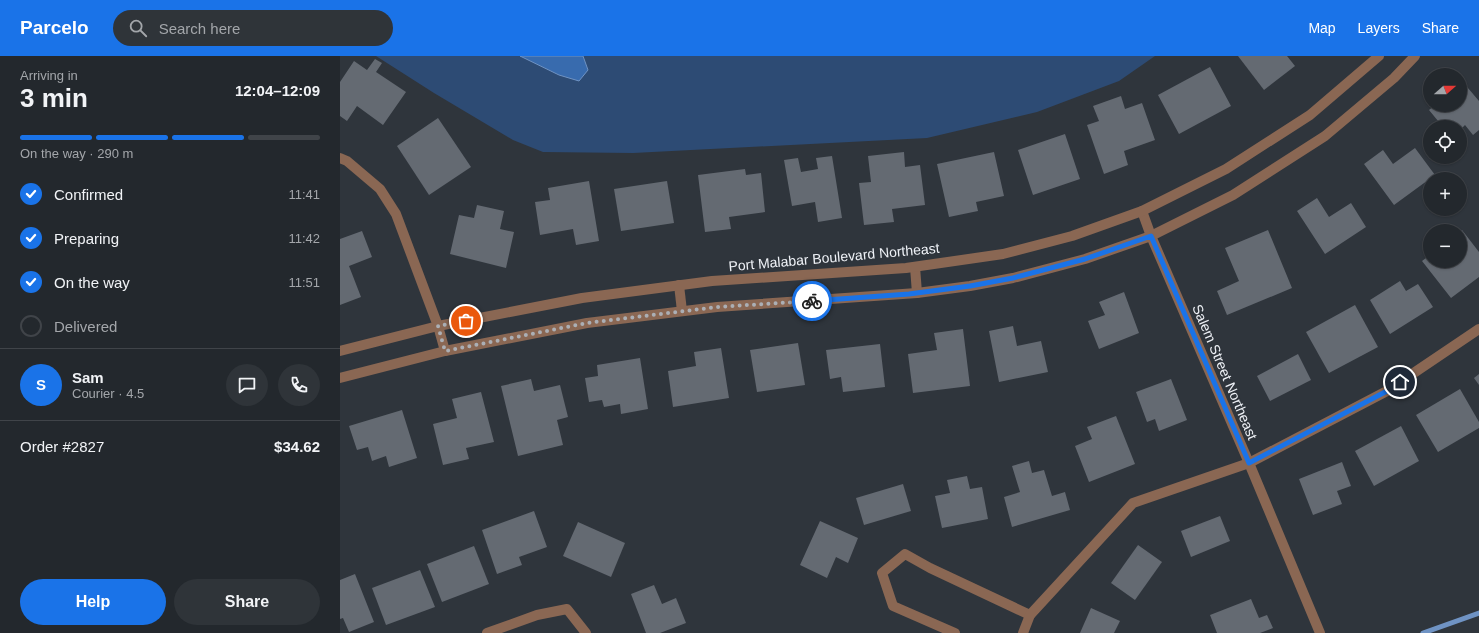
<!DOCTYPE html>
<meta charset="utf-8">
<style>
:root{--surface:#23282d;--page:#2f3439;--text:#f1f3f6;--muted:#a3a6aa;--line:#404449;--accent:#1a73e8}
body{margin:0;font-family:Arial,sans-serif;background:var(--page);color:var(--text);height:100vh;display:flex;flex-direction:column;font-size:15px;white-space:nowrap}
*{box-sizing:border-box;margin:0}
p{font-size:13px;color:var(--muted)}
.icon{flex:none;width:22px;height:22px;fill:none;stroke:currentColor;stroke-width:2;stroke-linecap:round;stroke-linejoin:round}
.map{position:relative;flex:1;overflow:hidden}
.drawer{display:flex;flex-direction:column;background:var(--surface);width:340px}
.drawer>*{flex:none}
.needle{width:26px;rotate:69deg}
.buttons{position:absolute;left:1083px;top:12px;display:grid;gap:8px}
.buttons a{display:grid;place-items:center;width:44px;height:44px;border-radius:50%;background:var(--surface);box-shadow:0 1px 3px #0004,0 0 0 1px var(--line);font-size:20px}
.pin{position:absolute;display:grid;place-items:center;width:34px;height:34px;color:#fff;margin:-17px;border:2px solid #fff;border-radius:50%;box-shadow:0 1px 4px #0007}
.courier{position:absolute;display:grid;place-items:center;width:40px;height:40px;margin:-20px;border:3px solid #1a73e8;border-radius:50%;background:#fff;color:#222;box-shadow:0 1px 5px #0007}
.summary em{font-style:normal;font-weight:600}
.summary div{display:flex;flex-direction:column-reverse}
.summary{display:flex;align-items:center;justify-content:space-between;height:68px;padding:0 20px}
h1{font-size:26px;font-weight:600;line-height:30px}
.bar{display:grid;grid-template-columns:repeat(4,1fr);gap:6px 4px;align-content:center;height:48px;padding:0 20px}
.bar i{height:5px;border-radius:3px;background:var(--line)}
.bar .active{background:var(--accent)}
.bar p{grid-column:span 4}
.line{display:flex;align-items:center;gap:10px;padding:0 20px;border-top:1px solid var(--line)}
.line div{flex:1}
.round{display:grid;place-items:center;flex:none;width:42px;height:42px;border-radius:21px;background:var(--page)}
ol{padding:0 20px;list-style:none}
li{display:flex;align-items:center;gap:12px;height:44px}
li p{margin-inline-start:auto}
li .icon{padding:4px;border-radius:50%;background:var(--accent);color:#fff;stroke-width:4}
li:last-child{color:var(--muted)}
li i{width:22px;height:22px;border:2px solid var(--line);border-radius:50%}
.action{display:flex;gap:8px;margin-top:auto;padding:8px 20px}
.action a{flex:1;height:46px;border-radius:24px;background:var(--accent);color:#fff;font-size:16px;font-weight:600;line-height:46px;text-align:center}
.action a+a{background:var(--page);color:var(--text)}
header{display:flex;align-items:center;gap:24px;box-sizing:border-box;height:56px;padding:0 20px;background:var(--accent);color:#fff}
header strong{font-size:19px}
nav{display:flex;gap:22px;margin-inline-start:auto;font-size:14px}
.search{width:280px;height:36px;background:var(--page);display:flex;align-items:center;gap:10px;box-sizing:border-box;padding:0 14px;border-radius:22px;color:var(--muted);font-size:15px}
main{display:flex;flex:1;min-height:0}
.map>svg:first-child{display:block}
.green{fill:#2d4b74}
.water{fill:#386bae;stroke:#6f93c4}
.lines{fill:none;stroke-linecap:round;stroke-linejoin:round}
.stream{stroke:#6f93c4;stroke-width:5}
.building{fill:#646a72}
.minor{stroke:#8a6753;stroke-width:10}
.tertiary{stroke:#8a6753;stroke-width:10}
.done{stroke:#abafb5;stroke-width:4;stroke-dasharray:0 7.2}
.route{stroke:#1a73e8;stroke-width:5}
.labels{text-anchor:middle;stroke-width:3;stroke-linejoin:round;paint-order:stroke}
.street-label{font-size:14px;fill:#eef1f6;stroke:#2f353c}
</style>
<header>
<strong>Parcelo</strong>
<div class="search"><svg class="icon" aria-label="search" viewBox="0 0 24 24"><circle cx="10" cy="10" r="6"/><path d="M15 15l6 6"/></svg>Search here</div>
<nav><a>Map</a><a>Layers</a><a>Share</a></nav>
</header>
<main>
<section class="drawer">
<div class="summary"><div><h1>3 min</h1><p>Arriving in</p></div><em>12:04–12:09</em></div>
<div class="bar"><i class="active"></i><i class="active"></i><i class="active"></i><i></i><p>On the way · 290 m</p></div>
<ol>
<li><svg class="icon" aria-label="check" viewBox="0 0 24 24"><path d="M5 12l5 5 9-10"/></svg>Confirmed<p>11:41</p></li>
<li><svg class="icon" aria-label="check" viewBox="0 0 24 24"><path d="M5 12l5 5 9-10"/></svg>Preparing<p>11:42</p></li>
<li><svg class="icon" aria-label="check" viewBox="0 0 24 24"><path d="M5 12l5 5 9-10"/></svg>On the way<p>11:51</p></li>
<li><i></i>Delivered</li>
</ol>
<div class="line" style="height:72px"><b class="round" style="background:var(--accent);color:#fff">S</b><div><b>Sam</b><p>Courier · 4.5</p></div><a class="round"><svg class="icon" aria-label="chat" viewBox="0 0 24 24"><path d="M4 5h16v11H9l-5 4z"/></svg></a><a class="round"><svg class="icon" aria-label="phone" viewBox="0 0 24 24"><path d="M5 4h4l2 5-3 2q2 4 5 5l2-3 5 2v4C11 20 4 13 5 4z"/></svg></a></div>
<div class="line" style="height:52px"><div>Order #2827</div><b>$34.62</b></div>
<div class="action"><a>Help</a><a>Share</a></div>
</section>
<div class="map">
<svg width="1139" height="577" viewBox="0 0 1139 577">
<rect width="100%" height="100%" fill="#2f353c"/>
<path class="green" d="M36,0H180L219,19L248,14L243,0H815L779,25L697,56L587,82L293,97L203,96L173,84L94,37Z"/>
<path class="water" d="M180,0H243L248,14L239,25L219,19Z"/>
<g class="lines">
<path class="stream" d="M1083,577L1139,557"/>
</g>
<g class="building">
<path d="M898,0H947L955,10L924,34Z"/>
<path d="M35,3L42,7L36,16L66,36L43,69L17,50L7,65L0,60V26L14,5L27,14Z"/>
<path d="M870,11L891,50L839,78L818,39Z"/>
<path d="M1122,25L1139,45V74L1133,79L1125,69L1120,74V71H1103L1089,54L1095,49H1120V27Z"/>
<path d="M781,40L785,53L802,47L815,84L784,95L788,109L764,118L747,69L759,65L753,50Z"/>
<path d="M98,62L131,111L89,139L57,90Z"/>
<path d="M725,78L740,123L693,139L678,94Z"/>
<path d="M1075,92L1095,119L1054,149L1024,108L1043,94L1053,108Z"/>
<path d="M564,96L565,111L580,109L585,149L552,153L554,166L524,169L519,127L531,126L528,100Z"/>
<path d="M654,96L664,140L636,146L638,155L609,161L597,108Z"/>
<path d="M492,100L502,162L478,166L475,146L452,150L444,104L458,102L461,116L478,113L476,102Z"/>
<path d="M405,113L406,119L421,117L425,156L389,161L391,173L365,176L358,119Z"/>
<path d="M249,125L259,185L236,189L233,173L200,179L195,146L210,144L208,132Z"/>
<path d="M327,125L334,167L281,175L274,133Z"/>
<path d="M977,142L989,161L1011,147L1026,171L985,198L957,155Z"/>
<path d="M137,149L164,155L160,173L174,176L166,212L110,198L119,159L134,162Z"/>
<path d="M928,174L952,232L887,259L877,235L899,225L885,192Z"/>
<path d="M1122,174L1139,196V221L1111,242L1082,205L1090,199V205H1120V175Z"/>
<path d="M22,175L32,201L9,210L21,241L0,249V183Z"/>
<path d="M1060,225L1066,235L1078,228L1093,251L1050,278L1030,244Z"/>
<path d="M784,236L799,277L759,293L748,265L765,259L759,246Z"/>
<path d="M1015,249L1038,291L989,317L966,276Z"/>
<path d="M673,270L677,290L701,285L708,316L659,326L649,275Z"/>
<path d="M623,273L630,330L573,337L568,298L597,294L594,277Z"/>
<path d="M458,287L465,329L417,336L410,294Z"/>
<path d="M540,288L545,331L503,336L501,321L490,323L486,294Z"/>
<path d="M381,292L389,342L333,351L328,315L356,310L354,296Z"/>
<path d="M958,298L971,324L930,345L917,320Z"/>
<path d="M300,302L308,353L281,358L280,348L264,351L262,344L249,346L245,322L258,320L257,309Z"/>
<path d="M1139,318V329L1134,322Z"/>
<path d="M191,323L194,335L220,329L228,361L217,364L223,389L178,400L161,330Z"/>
<path d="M831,323L847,364L819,375L815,363L807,366L796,336Z"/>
<path d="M1120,333L1139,366V372L1098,396L1076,359Z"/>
<path d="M141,336L154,386L126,392L129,403L103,409L93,368L117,362L112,343Z"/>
<path d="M62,354L77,402L49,411L46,400L32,405L28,391L17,394L9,370Z"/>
<path d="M776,360L795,408L749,426L735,390L752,383L747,371Z"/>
<path d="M1061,370L1079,405L1034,430L1015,395Z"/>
<path d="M689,405L692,417L704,414L712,440L725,436L730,454L672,471L664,441L680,436L672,410Z"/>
<path d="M1002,406L1011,430L997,435L1002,448L973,459L959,423Z"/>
<path d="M627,420L630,433L642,431L648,463L602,472L595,440L610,437L607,424Z"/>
<path d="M563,428L571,455L524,469L516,442Z"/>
<path d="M194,455L207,491L179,501L182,509L157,518L142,474Z"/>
<path d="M880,460L890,485L851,501L841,475Z"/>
<path d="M480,465L518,482L508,507L496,501L487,522L460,509Z"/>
<path d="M238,466L285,487L271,521L223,500Z"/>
<path d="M798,489L822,506L795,544L771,527Z"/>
<path d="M134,490L149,528L102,546L87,508Z"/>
<path d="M80,514L95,551L46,569L32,532Z"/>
<path d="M15,518L34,566L9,576L3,562L0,563V524Z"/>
<path d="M314,529L322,548L336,542L346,567L320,577H306L291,538Z"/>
<path d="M911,543L919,562L927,559L933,572L920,577H877L870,559Z"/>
<path d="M751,552L780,565L774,577H740Z"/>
</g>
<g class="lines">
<g class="minor">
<path d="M0,102L7,105L40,133L56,158L98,270L105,295"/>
<path d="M802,155L811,180L909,407L980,577"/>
<path d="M147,577L197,559L227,553L246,577"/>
<path d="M615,577L553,550L542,517L565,498L590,512L690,559"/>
<path d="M683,577L690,559L793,447L909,407L1047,335L1139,273"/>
</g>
<g class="tertiary">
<path d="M575,211L577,237"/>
<path d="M339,229L342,255"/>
<path d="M0,295L98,270L242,242L372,225L566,212L663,198L732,180L802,155L886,113L970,59L1039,0"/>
<path d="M0,322L105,295L247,267L377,251L577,237L630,230L673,222L745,203L811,180L893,139L985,80L1054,22L1075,0"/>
</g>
</g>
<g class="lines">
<path class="done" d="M126,265L98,270L105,295L247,267L377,251L472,245"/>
<path class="route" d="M472,245L569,238L630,230L673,222L745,203L811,180L909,407L1047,335L1060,326"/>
</g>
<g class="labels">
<g class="street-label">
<text transform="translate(494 201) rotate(-5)" y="5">Port Malabar Boulevard Northeast</text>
<text transform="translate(885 316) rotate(67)" y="5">Salem Street Northeast</text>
</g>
</g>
</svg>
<div class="buttons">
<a><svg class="needle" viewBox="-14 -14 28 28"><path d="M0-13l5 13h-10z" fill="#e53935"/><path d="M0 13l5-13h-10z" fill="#a3a6aa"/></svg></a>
<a><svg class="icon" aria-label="locate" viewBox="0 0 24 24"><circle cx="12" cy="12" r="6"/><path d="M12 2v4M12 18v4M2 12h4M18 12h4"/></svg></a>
<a>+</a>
<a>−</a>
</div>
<div class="pin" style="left:126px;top:265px;background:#ea580c"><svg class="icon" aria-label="bag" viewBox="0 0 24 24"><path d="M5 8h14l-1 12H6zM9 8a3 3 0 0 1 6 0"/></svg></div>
<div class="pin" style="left:1060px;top:326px;background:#1f2937"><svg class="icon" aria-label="home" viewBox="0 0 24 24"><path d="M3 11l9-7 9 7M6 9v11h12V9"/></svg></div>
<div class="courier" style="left:472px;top:245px"><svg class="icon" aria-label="bike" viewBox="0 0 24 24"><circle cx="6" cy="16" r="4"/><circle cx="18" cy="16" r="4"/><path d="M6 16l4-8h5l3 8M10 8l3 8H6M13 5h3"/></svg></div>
</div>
</main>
